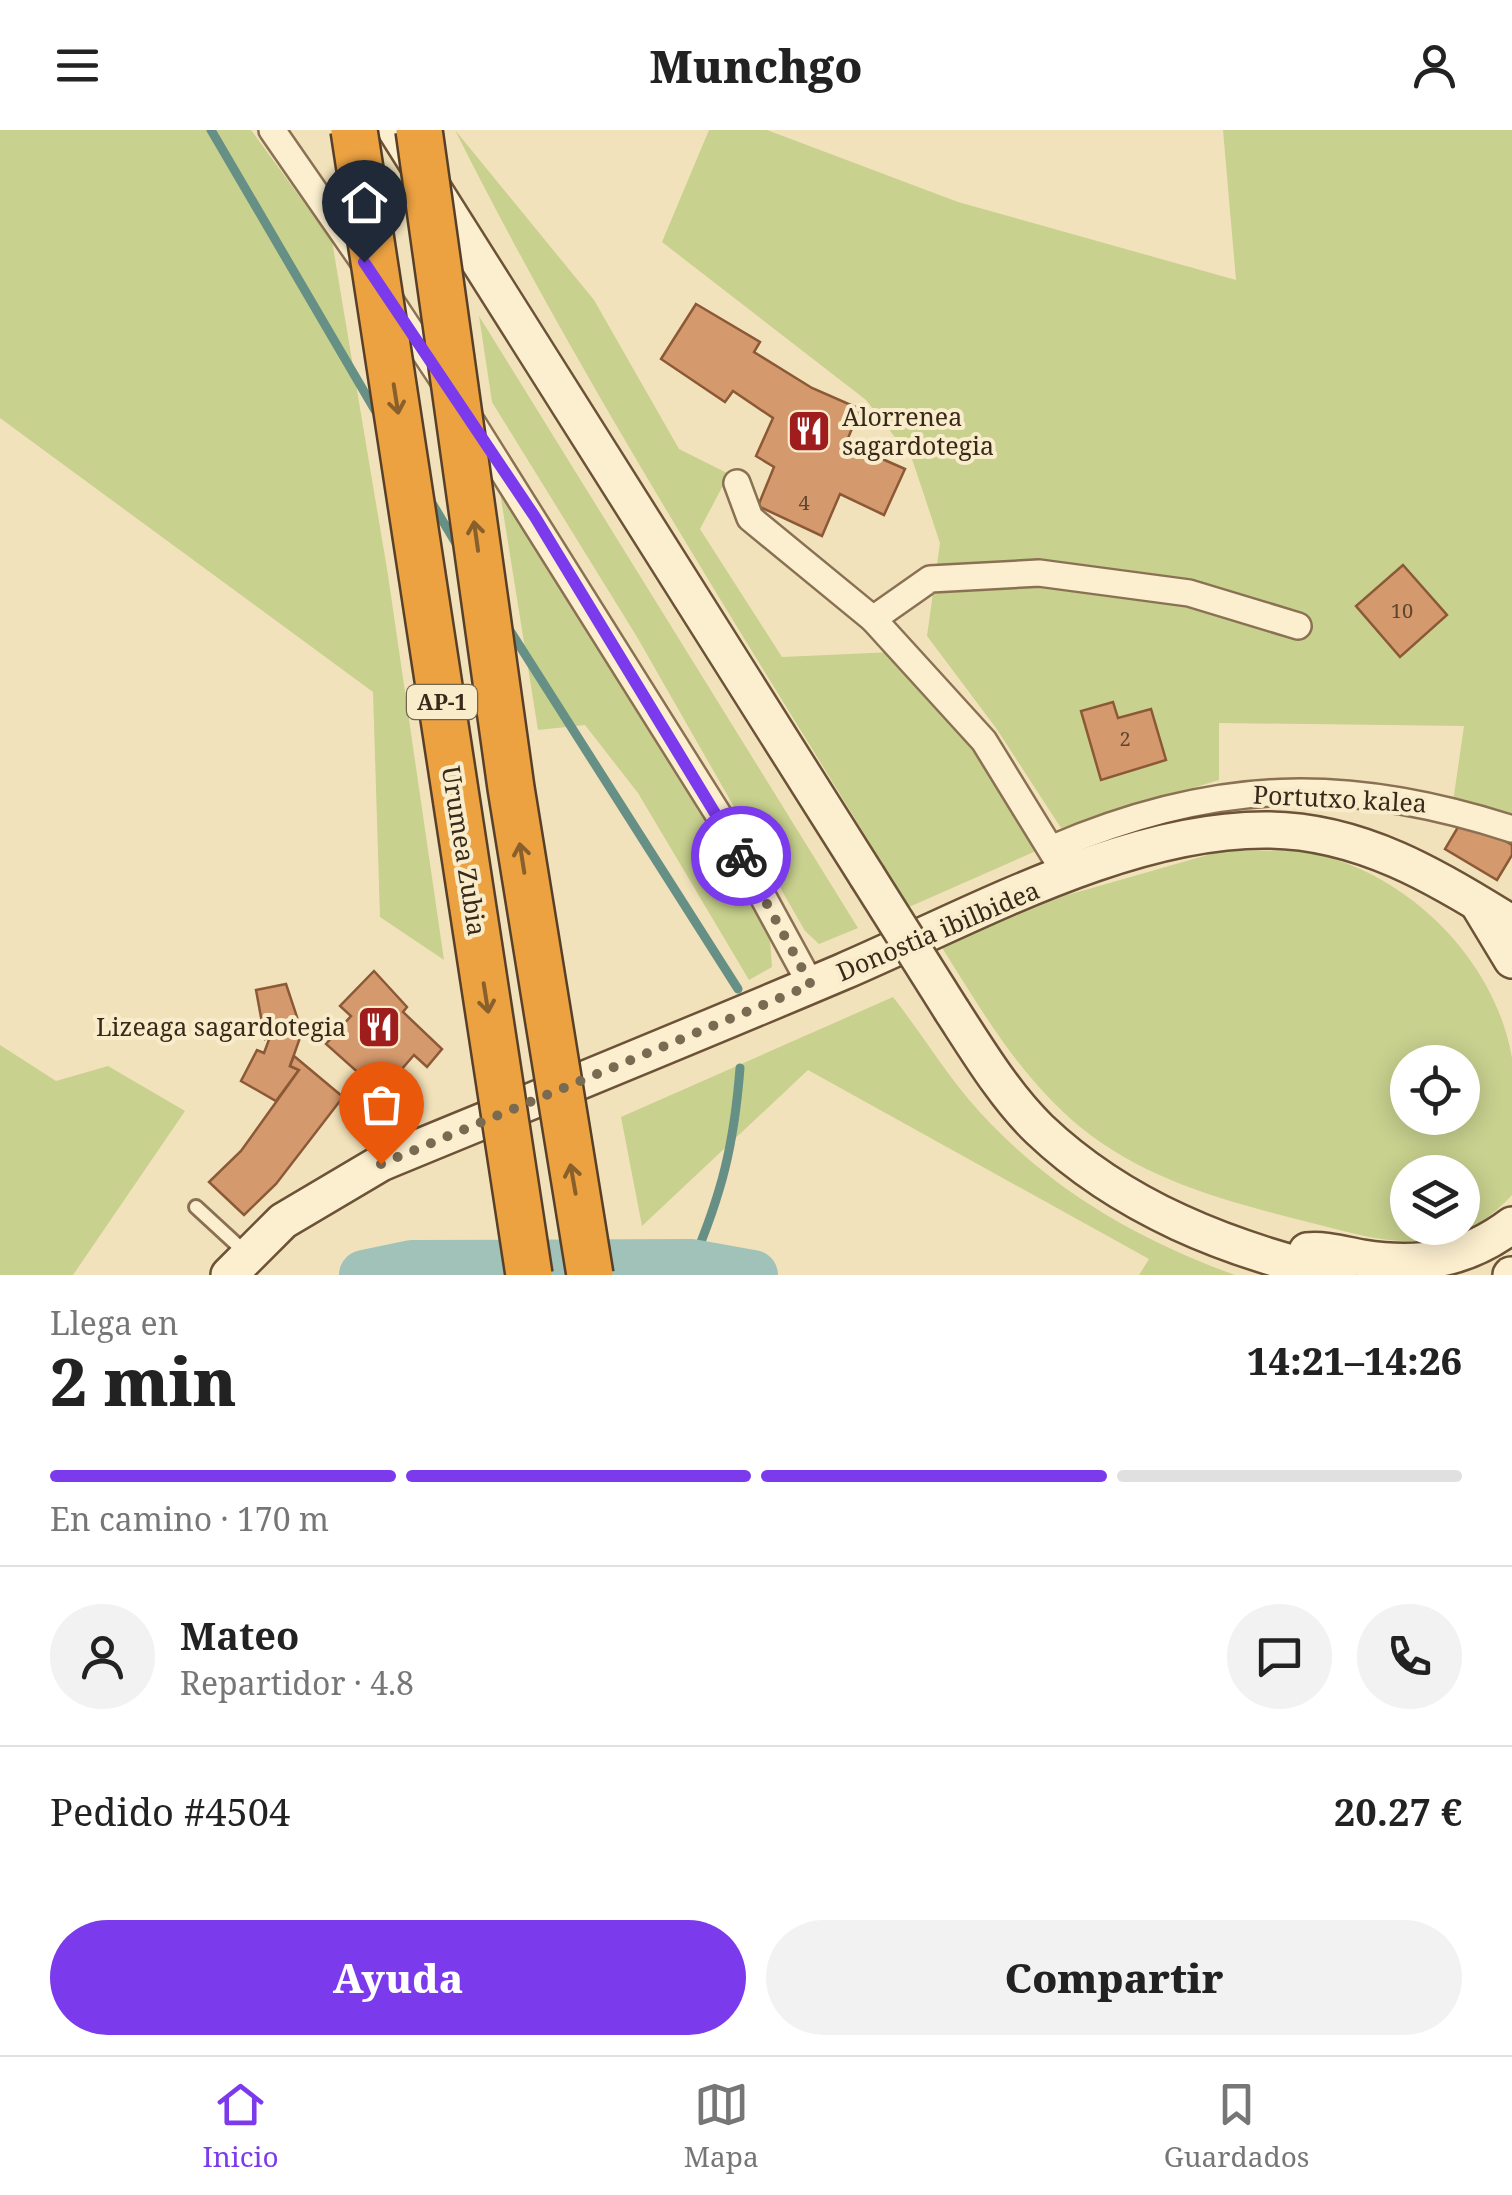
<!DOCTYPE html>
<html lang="es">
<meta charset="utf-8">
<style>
:root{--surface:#fff;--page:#f2f2f2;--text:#222;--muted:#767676;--line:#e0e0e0;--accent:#7c3aed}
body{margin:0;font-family:"Noto Serif",serif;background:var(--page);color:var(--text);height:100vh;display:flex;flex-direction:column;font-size:38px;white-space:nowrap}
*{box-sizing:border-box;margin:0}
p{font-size:32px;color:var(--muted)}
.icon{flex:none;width:55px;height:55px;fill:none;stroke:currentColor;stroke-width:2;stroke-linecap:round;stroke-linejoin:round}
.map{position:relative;height:1145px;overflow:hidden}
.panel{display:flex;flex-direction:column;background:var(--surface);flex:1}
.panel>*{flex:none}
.controls{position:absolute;left:1390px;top:915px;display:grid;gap:20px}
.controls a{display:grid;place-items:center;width:90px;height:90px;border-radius:50%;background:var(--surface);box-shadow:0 5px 25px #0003;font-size:50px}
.pin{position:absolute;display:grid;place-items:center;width:85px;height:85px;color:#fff;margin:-102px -42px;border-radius:50% 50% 50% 0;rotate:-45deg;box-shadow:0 0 10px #0007}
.pin .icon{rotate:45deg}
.courier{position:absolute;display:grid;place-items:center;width:100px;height:100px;margin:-50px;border:8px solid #7c3aed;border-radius:50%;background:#fff;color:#222;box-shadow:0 2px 12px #0007}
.overview em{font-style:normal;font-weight:800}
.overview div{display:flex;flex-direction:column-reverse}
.overview{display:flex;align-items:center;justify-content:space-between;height:170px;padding:0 50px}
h1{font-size:65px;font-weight:800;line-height:75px}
.bar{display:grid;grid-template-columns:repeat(4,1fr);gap:15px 10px;align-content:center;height:120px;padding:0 50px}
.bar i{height:12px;border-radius:8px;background:var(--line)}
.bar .on{background:var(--accent)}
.bar p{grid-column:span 4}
.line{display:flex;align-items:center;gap:25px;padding:0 50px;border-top:2px solid var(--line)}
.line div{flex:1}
.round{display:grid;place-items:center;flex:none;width:105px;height:105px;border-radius:52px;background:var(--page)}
.primary-button{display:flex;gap:20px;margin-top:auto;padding:20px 50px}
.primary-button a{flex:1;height:115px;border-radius:60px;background:var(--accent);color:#fff;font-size:40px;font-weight:800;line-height:115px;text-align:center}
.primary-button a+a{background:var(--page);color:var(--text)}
header{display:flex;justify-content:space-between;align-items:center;height:130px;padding:0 50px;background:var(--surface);font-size:45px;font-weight:800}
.menu{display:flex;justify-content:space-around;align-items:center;height:140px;border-top:2px solid var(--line);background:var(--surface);font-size:28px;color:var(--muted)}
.menu a{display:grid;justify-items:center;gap:5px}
.menu .on{color:var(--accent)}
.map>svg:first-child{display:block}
.green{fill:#c8d18e;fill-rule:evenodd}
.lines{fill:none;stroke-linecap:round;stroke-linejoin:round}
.stream{stroke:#669086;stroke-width:9}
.river{stroke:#a0c2b8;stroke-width:50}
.building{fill:#d4996d;stroke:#8c5937;stroke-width:2.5}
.service-casing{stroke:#8b7153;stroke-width:18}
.minor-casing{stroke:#8b7153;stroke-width:30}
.secondary-casing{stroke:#6c5237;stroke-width:40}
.service{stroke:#fcefcf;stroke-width:12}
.minor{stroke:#fcefcf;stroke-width:25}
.secondary{stroke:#fcefcf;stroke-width:35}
.secondary-bridge-casing{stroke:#6c5237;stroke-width:40;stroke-linecap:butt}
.motorway-bridge-casing{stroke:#573f28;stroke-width:50;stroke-linecap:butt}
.secondary-bridge{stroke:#fcefcf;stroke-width:35}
.motorway-bridge{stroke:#eca241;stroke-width:45}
.oneway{stroke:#895f2c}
.done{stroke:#796a52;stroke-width:10;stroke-dasharray:0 18}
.route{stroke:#7c3aed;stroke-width:12}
.labels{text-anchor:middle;stroke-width:8;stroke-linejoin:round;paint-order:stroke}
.number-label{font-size:20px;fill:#5f452f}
.shield{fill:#f9eccb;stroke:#72644f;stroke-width:2.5}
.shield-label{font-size:22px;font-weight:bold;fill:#38291a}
.poi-label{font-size:25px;fill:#38291a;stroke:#f9eccb;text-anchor:start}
.street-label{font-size:25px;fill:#38291a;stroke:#f9eccb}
</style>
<header><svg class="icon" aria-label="menu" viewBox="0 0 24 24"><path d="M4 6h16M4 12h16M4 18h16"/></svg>Munchgo<svg class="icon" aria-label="person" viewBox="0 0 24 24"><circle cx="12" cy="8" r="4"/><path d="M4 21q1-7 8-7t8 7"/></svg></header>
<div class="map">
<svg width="1512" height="1145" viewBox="0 0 1512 1145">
<rect width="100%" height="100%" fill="#f2e2bb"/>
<g class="green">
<path d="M0,0H251L332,111L388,445L444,830L380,787L373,562L0,288Z"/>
<path d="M455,0L594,170L679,319L729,344L700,399L782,527L894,522L979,624L1036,721L909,777C753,520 590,269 455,0Z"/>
<path d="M709,0H767L958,72L1236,150L1223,0H1512V690L1453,672L1464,596L1219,593V650L1061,698L996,598L927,506L940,413L912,329L866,270L662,112Z"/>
<path d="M479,186L858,798L819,814L805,801L637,507L492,272Z"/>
<path d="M498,350L706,687L770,809L772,837L749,850L638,663L585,595L538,600Z"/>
<path d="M1225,720C1256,722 1294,718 1324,726C1416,751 1496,834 1512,928C1512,971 1512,1021 1512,1065C1493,1085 1471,1103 1442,1108C1396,1118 1352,1103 1308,1092C1226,1071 1146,1051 1079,996C1020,947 981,880 941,816L1064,766ZM1408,932H1462V988H1408ZM1408,1042H1462V1098H1408Z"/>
<path d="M893,867C925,908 954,957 991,994C1060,1065 1142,1111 1235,1145H1139L1149,1129L808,940L642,1096L621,987Z"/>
<path d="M0,915L56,951L108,936L185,981L73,1145H0Z"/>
</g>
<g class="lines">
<g class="stream">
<path d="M211,0L379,287"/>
<path d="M429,368L457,415"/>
<path d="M507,496L738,859"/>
<path d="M692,1134C722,1063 734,1015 740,938"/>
</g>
<path class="river" d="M364,1145L412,1135L692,1134L753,1145"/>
</g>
<g class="building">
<path d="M696,174L760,212L754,222L812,258L860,279L846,313L905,339L884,385L840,364L822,406L758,376L774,337L756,326L773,288L733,261L725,272L661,229Z"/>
<path d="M1403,435L1447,485L1400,527L1356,476Z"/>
<path d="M1113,572L1118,588L1151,579L1166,630L1101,650L1081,581Z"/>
<path d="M1464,687L1512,715V725L1497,750L1445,719Z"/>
<path d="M374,841L407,877L403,882L442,919L427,937L414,925L381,963L326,914L351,886L340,876Z"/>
<path d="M286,854L302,902L290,936L299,940L276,971L241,951L257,920L264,923L270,907L265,909L256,860Z"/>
<path d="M294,926L343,967L276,1054L244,1085L209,1052L241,1021L299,940L290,936Z"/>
</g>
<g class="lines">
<g class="service-casing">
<path id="service" d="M196,1077L246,1123"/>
</g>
<g class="minor-casing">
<g id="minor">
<path d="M272,0L367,137"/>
<path d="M390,170L445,253"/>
<path d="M468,286L718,684L811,855"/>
<path d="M737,353L750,388L873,489L984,611L1067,746"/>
<path d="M873,489L930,449L1039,443L1189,463L1298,496"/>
<path d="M1053,718C1214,649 1346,645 1512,699"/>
</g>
</g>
<g class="secondary-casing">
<g id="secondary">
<path d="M396,0L867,746"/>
<path d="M1480,777L1512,830"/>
<path d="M952,881C978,921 1005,966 1039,999C1122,1078 1229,1120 1339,1145"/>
<path d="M1307,1121C1325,1119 1345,1125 1362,1128C1419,1137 1466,1130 1512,1095"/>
<path d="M229,1145L283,1091L381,1033C534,970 689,907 842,842C970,787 1127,698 1269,700C1360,701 1438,747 1512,794"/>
<path d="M1511,1145H1512"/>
</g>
</g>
<use href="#service" class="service"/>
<use href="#minor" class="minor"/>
<use href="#secondary" class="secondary"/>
<g class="secondary-bridge-casing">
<path id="secondary-bridge" d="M867,746L952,881"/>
</g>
<g class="motorway-bridge-casing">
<g id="motorway-bridge">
<path d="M354,0L529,1145"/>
<path d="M419,0L511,658L590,1145"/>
</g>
</g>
<use href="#secondary-bridge" class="secondary-bridge"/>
<use href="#motorway-bridge" class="motorway-bridge"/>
</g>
<defs><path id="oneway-shaft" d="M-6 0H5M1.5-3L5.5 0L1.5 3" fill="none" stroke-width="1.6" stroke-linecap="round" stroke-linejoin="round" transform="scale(2.5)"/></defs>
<g class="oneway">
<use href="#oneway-shaft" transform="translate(396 269) rotate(81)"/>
<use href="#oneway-shaft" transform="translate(476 406) rotate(-98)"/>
<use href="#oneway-shaft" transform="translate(522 728) rotate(-99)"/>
<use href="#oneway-shaft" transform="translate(486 868) rotate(81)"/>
<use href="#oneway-shaft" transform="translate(573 1049) rotate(-100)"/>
</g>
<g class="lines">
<path class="done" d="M381,1034L811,855L741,726"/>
<path class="route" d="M364,132L535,387L741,726"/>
</g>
<defs>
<g id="restaurant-square" transform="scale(2.25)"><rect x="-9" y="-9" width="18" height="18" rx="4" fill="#9f1e1d" stroke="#f9eccb"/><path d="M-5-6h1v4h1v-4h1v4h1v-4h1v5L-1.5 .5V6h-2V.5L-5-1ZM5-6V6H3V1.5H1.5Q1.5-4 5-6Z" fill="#fff"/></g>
</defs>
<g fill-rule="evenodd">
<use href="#restaurant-square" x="809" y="301"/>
<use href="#restaurant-square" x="379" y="897"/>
</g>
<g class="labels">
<g class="number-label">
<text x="804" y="380">4</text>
<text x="1402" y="488">10</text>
<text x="1125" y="616">2</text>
</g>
<rect class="shield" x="407" y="555" width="70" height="34" rx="8"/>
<g class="shield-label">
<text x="442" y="580">AP-1</text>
</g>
<g class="poi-label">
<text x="842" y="296">Alorrenea<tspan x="842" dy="29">sagardotegia</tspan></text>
<text x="346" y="906" text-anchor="end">Lizeaga sagardotegia</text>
</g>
<g class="street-label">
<text transform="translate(1340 669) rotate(3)" y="9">Portutxo kalea</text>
<text transform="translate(464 721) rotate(81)" y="9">Urumea Zubia</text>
<text transform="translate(938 801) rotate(-23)" y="9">Donostia ibilbidea</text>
</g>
</g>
</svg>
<div class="controls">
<a><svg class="icon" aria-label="locate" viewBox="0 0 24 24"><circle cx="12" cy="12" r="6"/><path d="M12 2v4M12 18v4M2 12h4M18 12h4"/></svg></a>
<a><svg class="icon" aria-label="layers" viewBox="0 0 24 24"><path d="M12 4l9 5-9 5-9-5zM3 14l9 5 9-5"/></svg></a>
</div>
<div class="pin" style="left:381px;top:1034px;background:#ea580c"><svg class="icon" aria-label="bag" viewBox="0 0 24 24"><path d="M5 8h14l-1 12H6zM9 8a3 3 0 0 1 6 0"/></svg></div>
<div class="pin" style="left:364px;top:132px;background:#1f2937"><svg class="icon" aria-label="home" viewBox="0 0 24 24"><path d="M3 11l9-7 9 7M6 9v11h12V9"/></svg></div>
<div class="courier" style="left:741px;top:726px"><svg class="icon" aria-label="bike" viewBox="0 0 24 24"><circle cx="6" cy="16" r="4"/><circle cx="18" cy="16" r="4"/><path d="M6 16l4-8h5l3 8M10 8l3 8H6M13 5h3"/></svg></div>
</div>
<section class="panel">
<div class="overview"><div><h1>2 min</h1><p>Llega en</p></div><em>14:21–14:26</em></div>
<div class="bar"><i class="on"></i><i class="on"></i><i class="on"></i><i></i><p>En camino · 170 m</p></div>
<div class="line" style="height:180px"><a class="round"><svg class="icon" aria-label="person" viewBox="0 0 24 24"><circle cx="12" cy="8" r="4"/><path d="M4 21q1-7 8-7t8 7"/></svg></a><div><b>Mateo</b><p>Repartidor · 4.8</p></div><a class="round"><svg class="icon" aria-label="chat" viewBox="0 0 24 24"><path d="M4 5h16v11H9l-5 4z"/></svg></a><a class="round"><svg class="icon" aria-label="phone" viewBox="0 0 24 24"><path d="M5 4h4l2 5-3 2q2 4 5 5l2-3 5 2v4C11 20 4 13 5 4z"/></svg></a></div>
<div class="line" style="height:130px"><div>Pedido #4504</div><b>20.27 €</b></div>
<div class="primary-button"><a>Ayuda</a><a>Compartir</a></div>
</section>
<nav class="menu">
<a class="on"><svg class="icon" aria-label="home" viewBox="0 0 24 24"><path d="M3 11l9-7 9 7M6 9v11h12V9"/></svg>Inicio</a>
<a><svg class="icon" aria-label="map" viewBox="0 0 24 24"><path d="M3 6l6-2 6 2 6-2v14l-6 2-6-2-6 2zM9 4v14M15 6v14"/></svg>Mapa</a>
<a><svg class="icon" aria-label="saved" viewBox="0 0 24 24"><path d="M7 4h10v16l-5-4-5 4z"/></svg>Guardados</a>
</nav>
